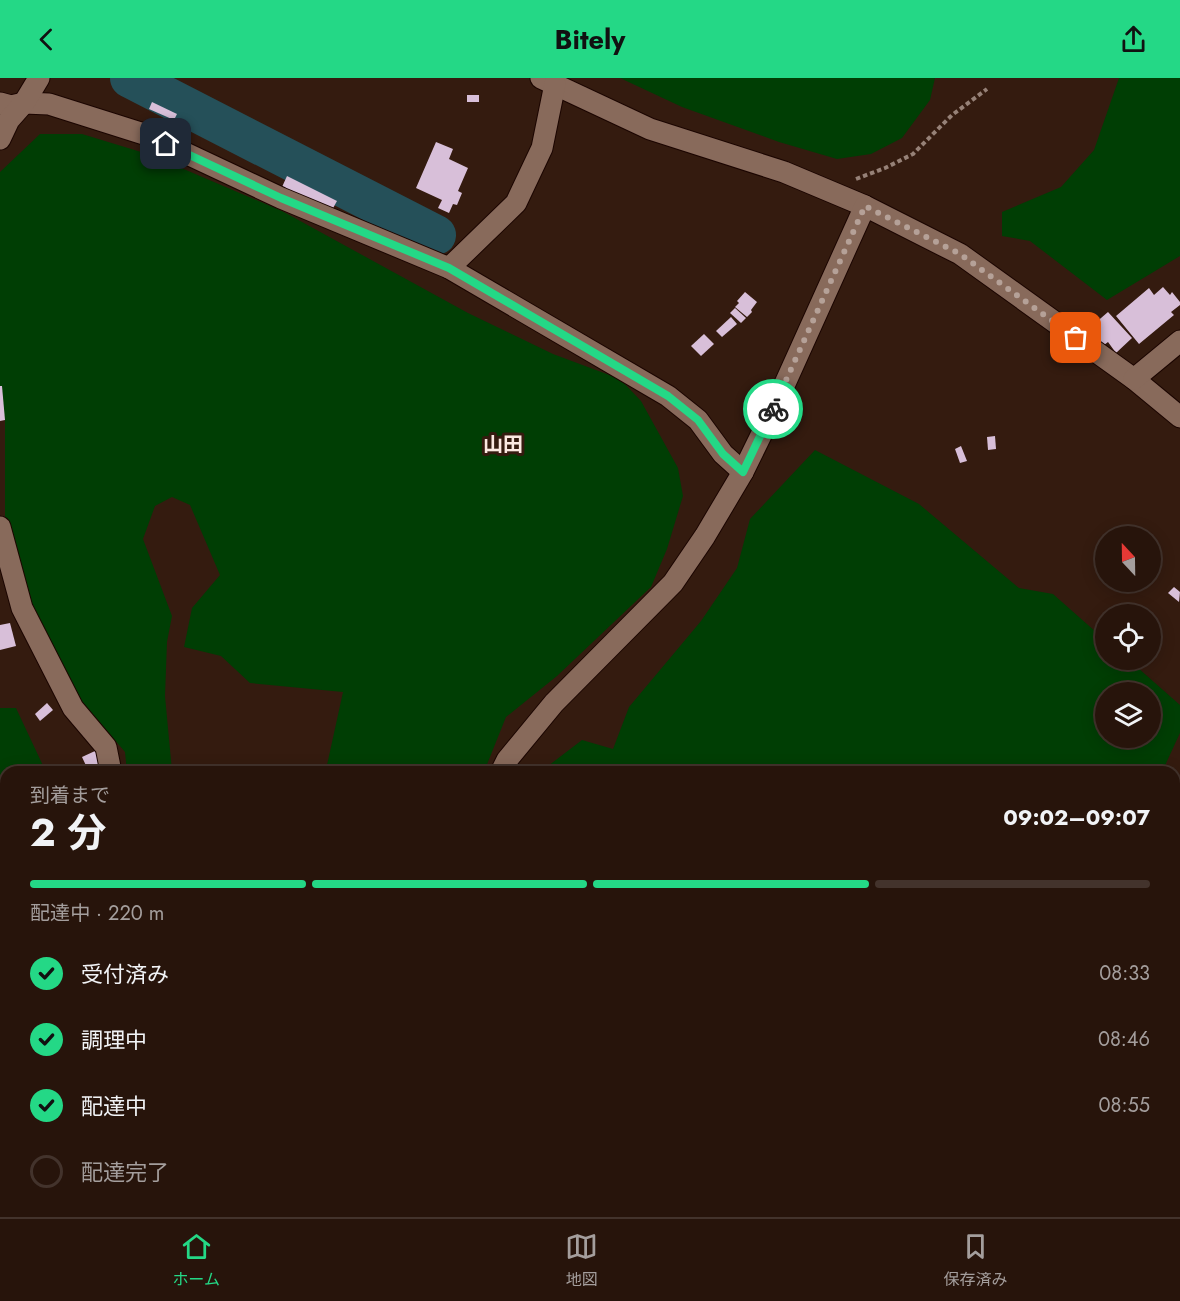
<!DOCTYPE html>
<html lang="ja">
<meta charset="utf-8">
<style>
:root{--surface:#27140b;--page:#332119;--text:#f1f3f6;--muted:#a49e9d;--line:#43332c;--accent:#24d886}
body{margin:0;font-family:Jost,"Noto Sans JP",sans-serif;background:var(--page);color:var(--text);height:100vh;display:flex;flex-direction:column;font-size:22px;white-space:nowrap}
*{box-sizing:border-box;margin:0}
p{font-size:20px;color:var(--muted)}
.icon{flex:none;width:33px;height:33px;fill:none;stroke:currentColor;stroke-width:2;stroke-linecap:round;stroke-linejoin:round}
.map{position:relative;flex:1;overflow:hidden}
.side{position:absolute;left:0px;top:688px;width:1180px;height:452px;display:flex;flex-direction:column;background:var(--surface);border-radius:18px 18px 0 0;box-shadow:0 3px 15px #0003,0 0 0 2px var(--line)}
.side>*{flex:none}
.needle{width:39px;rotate:338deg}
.controls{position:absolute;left:1095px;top:448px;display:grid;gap:12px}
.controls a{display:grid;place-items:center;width:66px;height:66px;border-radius:50%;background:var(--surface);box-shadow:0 3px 15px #0003,0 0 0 2px var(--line);font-size:30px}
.pin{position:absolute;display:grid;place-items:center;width:51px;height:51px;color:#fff;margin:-26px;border-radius:12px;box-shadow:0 3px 9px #0006}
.courier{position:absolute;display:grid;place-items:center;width:60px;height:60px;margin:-30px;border:4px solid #24d886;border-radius:50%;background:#fff;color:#222;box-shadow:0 2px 8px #0007}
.summary em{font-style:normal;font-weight:700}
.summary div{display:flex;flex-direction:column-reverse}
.summary{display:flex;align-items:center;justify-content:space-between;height:102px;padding:0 30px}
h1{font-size:39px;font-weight:700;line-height:45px}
.bar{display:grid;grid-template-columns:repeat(4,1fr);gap:9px 6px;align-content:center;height:72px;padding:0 30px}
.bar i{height:8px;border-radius:4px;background:var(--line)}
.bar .current{background:var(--accent)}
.bar p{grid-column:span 4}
ol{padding:0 30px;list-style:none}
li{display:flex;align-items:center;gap:18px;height:66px}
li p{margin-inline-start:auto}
li .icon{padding:6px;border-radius:50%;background:var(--accent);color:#111;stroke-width:4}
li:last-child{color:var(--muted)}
li i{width:33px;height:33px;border:3px solid var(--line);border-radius:50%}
header{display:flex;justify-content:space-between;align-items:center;height:78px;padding:0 30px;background:var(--accent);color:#111;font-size:27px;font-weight:700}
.tab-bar{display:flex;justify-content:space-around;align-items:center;height:84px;border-top:2px solid var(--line);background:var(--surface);font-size:16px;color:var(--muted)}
.tab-bar a{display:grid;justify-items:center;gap:3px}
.tab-bar .current{color:var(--accent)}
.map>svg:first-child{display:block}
.green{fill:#003e04;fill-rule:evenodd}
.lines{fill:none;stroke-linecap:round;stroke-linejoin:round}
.river{stroke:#255059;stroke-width:40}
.building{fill:#d8bfd9}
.street-casing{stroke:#1b0500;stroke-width:23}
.path{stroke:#968177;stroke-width:4;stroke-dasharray:4.5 3;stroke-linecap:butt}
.street{stroke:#886a5b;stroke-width:21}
.done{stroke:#b5a198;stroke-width:6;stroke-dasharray:0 10.8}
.route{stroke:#24d886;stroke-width:8}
.labels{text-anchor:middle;stroke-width:6;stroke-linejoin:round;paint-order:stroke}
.neighbourhood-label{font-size:20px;font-weight:bold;fill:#fbe9e1;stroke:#341b0f}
</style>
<header><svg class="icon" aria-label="back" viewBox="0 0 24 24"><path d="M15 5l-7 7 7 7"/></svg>Bitely<svg class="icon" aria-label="share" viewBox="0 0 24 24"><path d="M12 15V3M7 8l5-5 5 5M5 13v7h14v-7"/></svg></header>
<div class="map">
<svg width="1180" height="1139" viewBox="0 0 1180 1139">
<rect width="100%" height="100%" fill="#341b0f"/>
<g class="green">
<path d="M620,0H935L930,22L902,60L871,76L837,81L779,64L682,29Z"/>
<path d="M1119,0H1180V178L1107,222L1030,163L1002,158V134L1061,109L1094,72Z"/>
<path d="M40,56H82L151,77L282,133L468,235L553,276L620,301L641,323L678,390L683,418L667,471L651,509L557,598L506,639L484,694H319L327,687L343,614L250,605L221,578L184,569L192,530L220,497L190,427L172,419L155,428L143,461L172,538L167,564L165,618L172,693L175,694H127L125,674L77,618L25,533L5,454V343L0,321V94Z"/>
<path d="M815,372L919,426L1019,510L1053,516L1105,562L1106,582H1129L1180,627V655L1162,694H543L548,688L582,662L613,671L629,629L701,543L737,490L750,441ZM1106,615H1150V660H1106Z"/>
<path d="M0,630H16L46,694H6V1078L0,1070Z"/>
<path d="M1175,805L1180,806V1139H654L652,1134H1174Z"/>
<path d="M205,1134H507L506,1139H216Z"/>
</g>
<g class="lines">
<path class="river" d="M130,0L436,157"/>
</g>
<g class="building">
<rect x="467" y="17" width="12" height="7"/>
<path d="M152,24L177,36L174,42L149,31Z"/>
<path d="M436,64L453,71L449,81L468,90L458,113L462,115L457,127L453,126L449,135L438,130L442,122L416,110Z"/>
<path d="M287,98L337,123L332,132L282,109Z"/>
<path d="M1163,209L1170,217L1172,214L1180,224V227L1171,234L1174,237L1139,266L1116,238L1149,210L1154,217Z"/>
<path d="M745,214L757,224L751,232L752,234L747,239L735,229L739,225L737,223Z"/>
<path d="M735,230L746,240L741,245L730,235Z"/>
<path d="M1108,234L1132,260L1116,275L1108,264L1104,267L1094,259L1100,253L1094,246Z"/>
<path d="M731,239L737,246L722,259L716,253Z"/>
<path d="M704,256L714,266L701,278L691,268Z"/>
<path d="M0,308H2L5,342L0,343Z"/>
<path d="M995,358L996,371L988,372L987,359Z"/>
<path d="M961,368L967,383L960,385L955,371Z"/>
<path d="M1174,509L1180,514L1179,524L1168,515Z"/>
<path d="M10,545L16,568L0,572V547Z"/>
<path d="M47,625L53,632L40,643L35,636Z"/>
<path d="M95,673L104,691L96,694H89L82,679Z"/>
<path d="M72,687L76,694H58Z"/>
</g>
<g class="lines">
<g class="street-casing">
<g id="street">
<path d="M541,0L650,51L784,94L865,128L960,176L1134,301L1180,339"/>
<path d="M0,25L11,28L24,25L49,26L147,57L281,120L449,190L668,318L698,342L723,376L743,394"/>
<path d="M0,61L9,42L24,25L39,0"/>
<path d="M449,190L516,125L542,70L555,6"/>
<path d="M1134,301L1180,263"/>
<path d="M0,449L22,530L73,630L106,669L111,694"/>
<path d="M501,694L507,682L554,625L673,505L705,458L743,394L769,341L865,128"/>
<path d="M551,1134L553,1139"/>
<path d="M520,1139L521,1134"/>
</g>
</g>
<path class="path" d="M856,101L885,90L913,76L952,37L987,11"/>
<use href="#street" class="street"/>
</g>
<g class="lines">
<path class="done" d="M773,331L865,128L960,176L1076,260"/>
<path class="route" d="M166,66L281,120L449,190L668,318L698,342L723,376L743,394L773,331"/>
</g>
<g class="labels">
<g class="neighbourhood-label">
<text x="503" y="373">山田</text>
</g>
</g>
</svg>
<div class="controls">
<a><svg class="needle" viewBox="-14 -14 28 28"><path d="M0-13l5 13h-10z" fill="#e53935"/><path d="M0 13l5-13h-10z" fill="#a49e9d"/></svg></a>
<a><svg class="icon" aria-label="locate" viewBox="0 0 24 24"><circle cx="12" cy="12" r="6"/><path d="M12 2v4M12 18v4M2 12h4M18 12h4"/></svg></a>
<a><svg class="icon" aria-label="layers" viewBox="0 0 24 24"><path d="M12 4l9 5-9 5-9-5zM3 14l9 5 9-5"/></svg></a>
</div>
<div class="pin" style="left:1076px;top:260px;background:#ea580c"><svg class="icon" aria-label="bag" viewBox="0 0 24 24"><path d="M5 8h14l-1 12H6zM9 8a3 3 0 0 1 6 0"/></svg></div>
<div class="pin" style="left:166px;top:66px;background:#1f2937"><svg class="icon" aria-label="home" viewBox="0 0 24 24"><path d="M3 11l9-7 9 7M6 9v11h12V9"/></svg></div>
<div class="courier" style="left:773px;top:331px"><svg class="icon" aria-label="bike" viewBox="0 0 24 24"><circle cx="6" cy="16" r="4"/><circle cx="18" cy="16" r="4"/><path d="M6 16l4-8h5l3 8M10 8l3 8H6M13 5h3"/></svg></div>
<section class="side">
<div class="summary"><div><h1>2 分</h1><p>到着まで</p></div><em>09:02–09:07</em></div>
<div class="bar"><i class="current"></i><i class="current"></i><i class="current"></i><i></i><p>配達中 · 220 m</p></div>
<ol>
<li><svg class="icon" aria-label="check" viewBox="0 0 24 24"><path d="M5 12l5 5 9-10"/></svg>受付済み<p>08:33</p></li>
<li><svg class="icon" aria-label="check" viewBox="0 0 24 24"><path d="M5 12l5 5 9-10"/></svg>調理中<p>08:46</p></li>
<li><svg class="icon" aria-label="check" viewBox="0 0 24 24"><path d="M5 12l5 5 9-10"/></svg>配達中<p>08:55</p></li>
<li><i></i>配達完了</li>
</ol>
</section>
</div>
<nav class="tab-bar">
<a class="current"><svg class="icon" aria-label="home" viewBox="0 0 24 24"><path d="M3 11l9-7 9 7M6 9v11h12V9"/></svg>ホーム</a>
<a><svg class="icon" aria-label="map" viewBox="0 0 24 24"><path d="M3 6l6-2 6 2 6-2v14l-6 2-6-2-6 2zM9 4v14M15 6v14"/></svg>地図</a>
<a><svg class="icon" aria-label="saved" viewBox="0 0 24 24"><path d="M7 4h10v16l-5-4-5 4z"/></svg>保存済み</a>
</nav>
